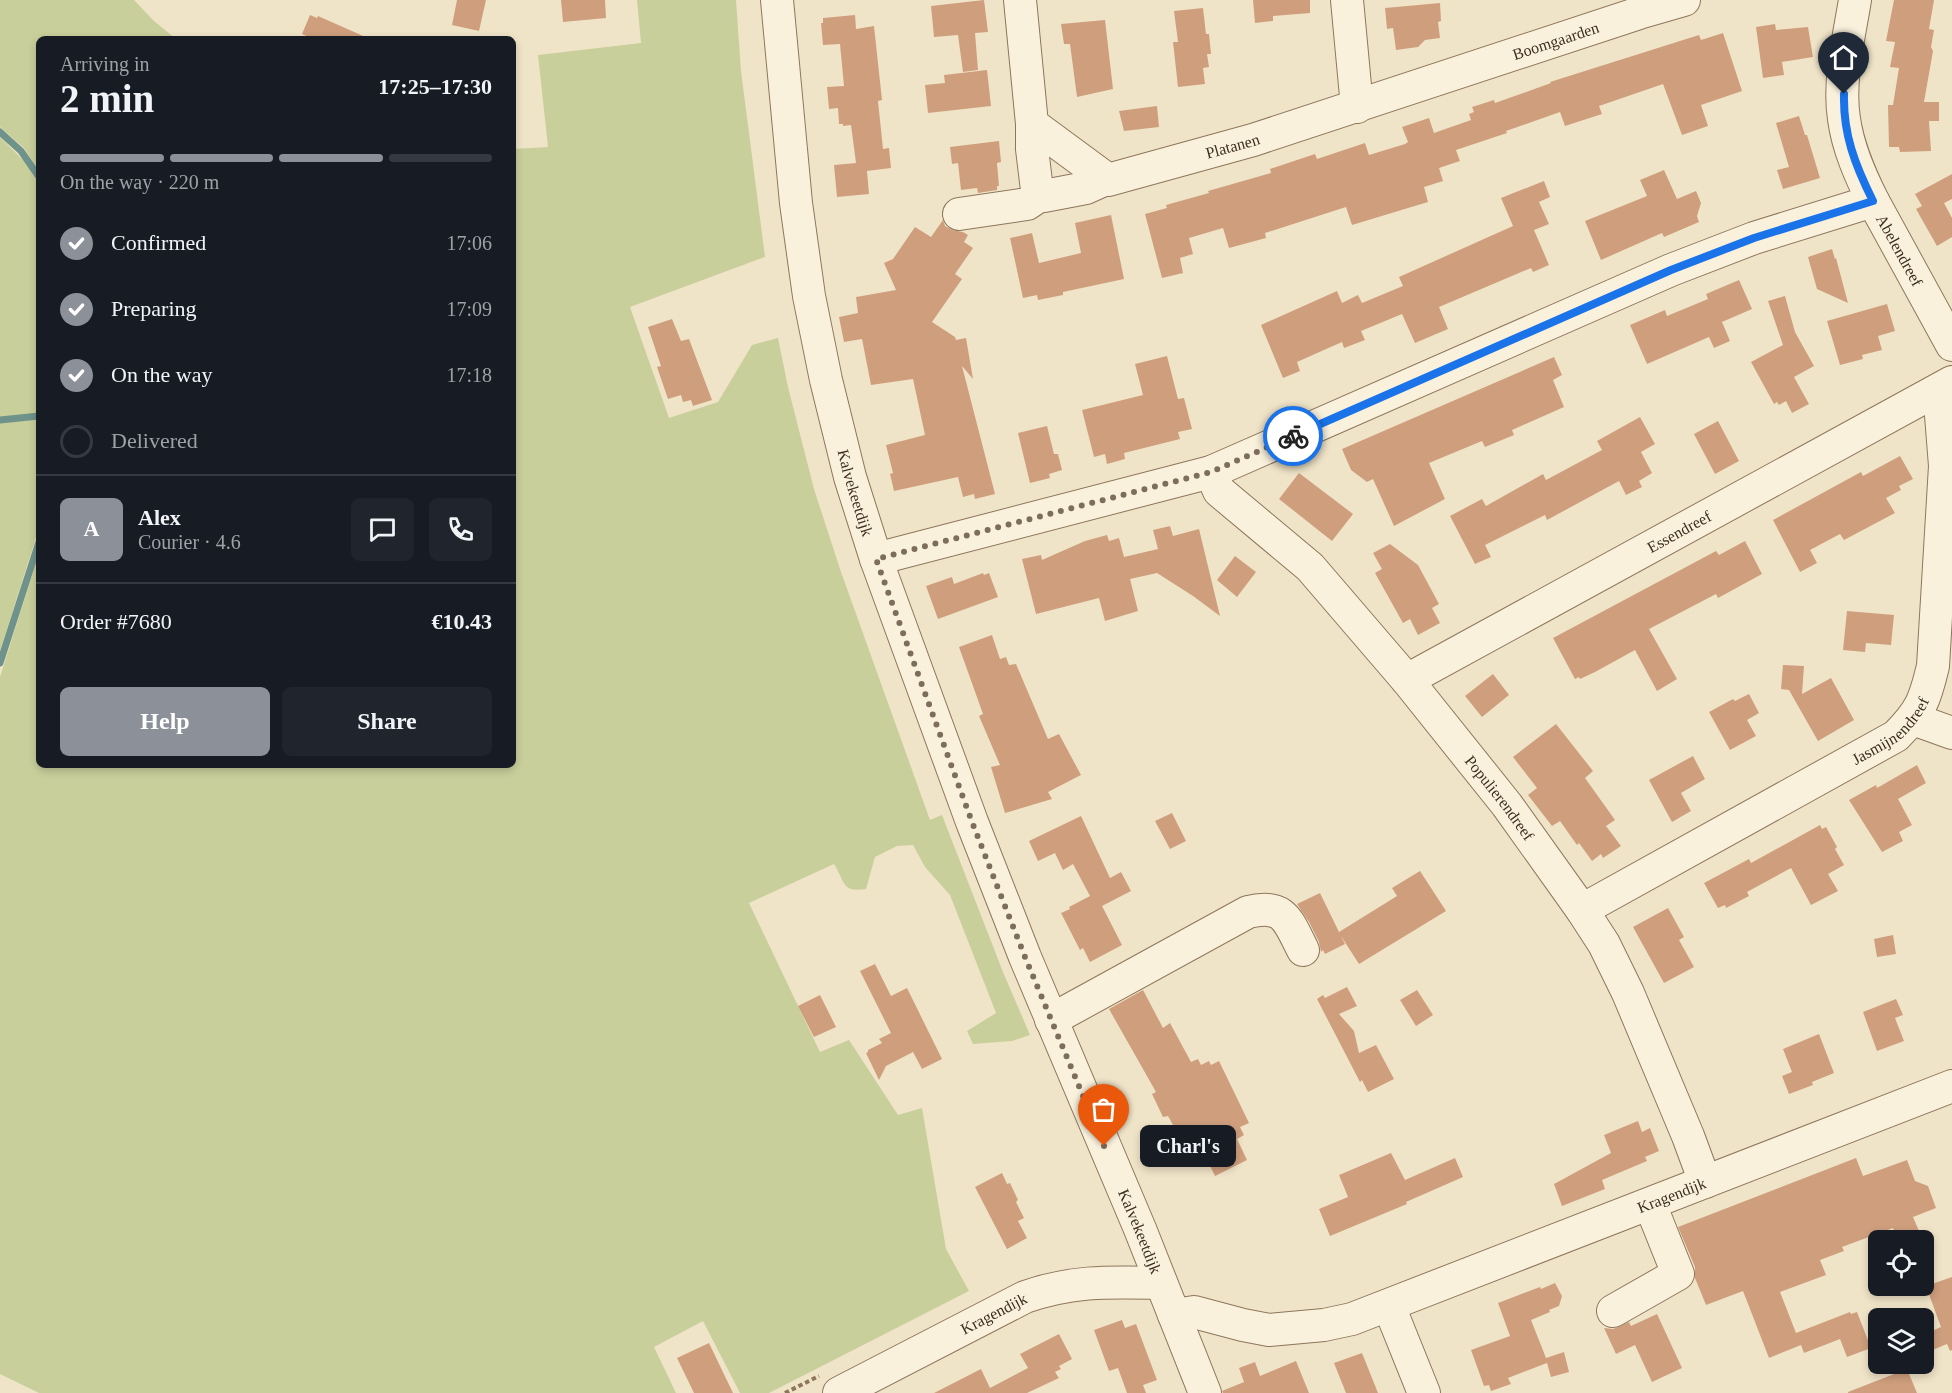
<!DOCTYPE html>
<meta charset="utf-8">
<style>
:root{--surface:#171b24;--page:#20242c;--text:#f1f3f6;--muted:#9ea1a6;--line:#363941;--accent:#8c9099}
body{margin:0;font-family:Georgia,serif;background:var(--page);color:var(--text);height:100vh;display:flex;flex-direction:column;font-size:22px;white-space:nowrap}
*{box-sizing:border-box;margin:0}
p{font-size:20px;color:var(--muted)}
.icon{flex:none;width:33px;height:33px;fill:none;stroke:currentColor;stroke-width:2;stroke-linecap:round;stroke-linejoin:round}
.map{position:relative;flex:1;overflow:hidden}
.side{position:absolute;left:36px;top:36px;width:480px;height:732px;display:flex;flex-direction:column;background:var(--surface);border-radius:9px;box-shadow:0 3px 9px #0003}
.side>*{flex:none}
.tools{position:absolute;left:1868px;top:1230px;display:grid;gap:12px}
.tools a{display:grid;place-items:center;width:66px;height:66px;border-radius:9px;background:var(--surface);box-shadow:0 3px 9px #0003;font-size:30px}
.pin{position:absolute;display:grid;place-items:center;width:51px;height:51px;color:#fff;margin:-62px -26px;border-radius:50% 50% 50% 0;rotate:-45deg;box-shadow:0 0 6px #0007}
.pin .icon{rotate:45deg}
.courier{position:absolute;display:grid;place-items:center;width:60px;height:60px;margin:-30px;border:4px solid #1a73e8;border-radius:50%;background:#fff;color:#222;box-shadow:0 2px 8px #0007}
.bubble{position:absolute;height:42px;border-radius:9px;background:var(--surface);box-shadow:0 3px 9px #0003;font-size:20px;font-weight:800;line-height:42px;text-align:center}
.head em{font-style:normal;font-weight:800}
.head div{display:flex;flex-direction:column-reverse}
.head{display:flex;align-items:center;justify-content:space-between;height:102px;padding:0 24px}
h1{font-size:39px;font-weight:800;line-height:45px}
.bar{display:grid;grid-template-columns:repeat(4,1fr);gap:9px 6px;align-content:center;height:72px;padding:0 24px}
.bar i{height:8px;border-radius:4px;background:var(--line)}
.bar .on{background:var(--accent)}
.bar p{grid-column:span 4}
.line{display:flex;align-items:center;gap:15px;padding:0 24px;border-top:2px solid var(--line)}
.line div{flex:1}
.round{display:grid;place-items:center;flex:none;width:63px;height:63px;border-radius:9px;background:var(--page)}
ol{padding:0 24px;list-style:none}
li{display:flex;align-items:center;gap:18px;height:66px}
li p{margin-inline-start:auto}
li .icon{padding:6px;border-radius:50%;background:var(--accent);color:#fff;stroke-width:4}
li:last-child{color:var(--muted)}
li i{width:33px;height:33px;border:3px solid var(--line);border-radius:50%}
.action{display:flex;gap:12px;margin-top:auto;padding:12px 24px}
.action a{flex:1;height:69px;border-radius:9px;background:var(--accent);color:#fff;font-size:24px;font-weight:800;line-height:69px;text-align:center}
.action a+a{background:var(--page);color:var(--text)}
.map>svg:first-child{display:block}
.green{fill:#c9cf9b}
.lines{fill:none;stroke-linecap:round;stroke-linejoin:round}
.stream{stroke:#6f938a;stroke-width:7}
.building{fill:#cf9f7d}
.minor-casing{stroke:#8d765c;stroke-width:34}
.path{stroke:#8d765c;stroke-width:4;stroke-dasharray:4.5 3;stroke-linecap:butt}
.minor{stroke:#faf1dc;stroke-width:32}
.done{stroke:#7c6e5b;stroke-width:6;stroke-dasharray:0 10.8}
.route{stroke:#1a73e8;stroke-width:8}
.labels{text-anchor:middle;stroke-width:5;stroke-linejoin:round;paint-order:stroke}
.street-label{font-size:16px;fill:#3d2e20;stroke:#f7eed8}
</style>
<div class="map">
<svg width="1952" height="1393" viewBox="0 0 1952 1393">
<rect width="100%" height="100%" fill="#f0e4c8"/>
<g class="green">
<path d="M0,0H134L154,21L176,39H39V171L24,148L0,127Z"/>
<path d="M637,0H736L741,71L765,257L630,307L669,418L718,402L752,345L778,338L788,387L814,489L841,572L930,820L942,815L1003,972L1030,1035L1012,1041L973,1044L967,1031L996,1013L950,895L925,867L913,845L897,846L875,857L866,889C842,893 845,882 834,864L749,903L820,1052L849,1040L898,1115L922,1108L946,1249L969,1291L769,1393H740L703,1321L654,1347L676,1393H39L0,1374V677L39,553V765H513V149L548,147L538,55L641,43Z"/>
<path d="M0,137L26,163L39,184V528L0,651Z"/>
</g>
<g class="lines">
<g class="stream">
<path d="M0,132L21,151L39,177"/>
<path d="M0,420L39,416"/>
<path d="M0,663L39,542"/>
</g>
</g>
<g class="building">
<path d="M457,0H486L479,31L452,25Z"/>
<path d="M561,0H605L606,18L563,22Z"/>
<path d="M984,0L988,32L975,33L978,70L963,72L958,35L934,37L931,6Z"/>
<path d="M1253,0H1310V13L1273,16V21L1255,23Z"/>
<path d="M1894,0H1934L1929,29L1934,30L1931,47L1933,51L1924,102H1939V121H1929L1931,151L1900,152L1899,147H1889L1888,105H1893L1899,68L1890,67L1895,42L1886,41Z"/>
<path d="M1440,3L1441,21L1438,22L1440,38L1425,40L1418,47L1396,50L1393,28L1387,29L1385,8Z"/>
<path d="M1203,8L1206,34H1209L1211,54H1207L1209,67L1203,68L1205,84L1178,87L1173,42H1178L1174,11Z"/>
<path d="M310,15L317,18L318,16L370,39H313L302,34Z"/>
<path d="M855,15L856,29L874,26L882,100L878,101L883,149L889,148L891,168L867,171L869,194L837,197L834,165L856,163L851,125L843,126V124H839L838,108L829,109L827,87L844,86L840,44L823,45L821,23H823V18Z"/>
<path d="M1105,20L1113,89L1077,97L1070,44H1064L1061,24Z"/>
<path d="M1775,24L1776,30L1808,27L1813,57L1782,62L1784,75L1763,78L1756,27Z"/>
<path d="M1723,33L1742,91L1701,105L1708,126L1682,135L1663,84L1599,106L1602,114L1565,126L1560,112L1506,131L1507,133L1456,150L1460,161L1439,168L1443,181L1424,187L1428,202L1352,225L1346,207L1265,233L1266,238L1229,248L1223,228L1189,238L1193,254L1180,258L1183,273L1162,278L1145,214L1167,208L1166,205L1209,193L1208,191L1271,173L1270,169L1315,154L1317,159L1365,143L1369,155L1405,144L1408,142L1402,127L1429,118L1434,133L1471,120L1469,114L1474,112L1472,107L1494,100L1495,103L1551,83L1550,82L1699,35L1701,40Z"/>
<path d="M987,70L991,106L928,113L925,85L945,83L944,75Z"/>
<path d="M1157,106L1159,127L1124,131L1119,111Z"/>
<path d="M1799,116L1805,135H1807L1820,178L1783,189L1777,170L1789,167L1776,123Z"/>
<path d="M999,141L1001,162L997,163L999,186H997V190L978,193L977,188L961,190L958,163L952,164L950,147Z"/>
<path d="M1664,170L1677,199L1696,191L1701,203L1697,216L1699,222L1664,237L1662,233L1601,260L1585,221L1647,196L1640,180Z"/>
<path d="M1952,174V199L1944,203L1952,218V237L1937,246L1916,209L1922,206L1915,194Z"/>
<path d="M1544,181L1550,197L1539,202L1549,224L1534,230L1549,265L1533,272L1531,268L1439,307L1448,329L1415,343L1402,314L1361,331L1365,340L1344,348L1342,342L1297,362L1300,371L1283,378L1261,325L1337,291L1342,303L1358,295L1362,303L1403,286L1399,277L1513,226L1501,198Z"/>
<path d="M1111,215L1124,279L1063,292V295L1038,300L1037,295L1023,298L1010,238L1032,233L1039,263L1081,253L1075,223Z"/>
<path d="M943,220L945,226L952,230L963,232L968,235L964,242L973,248L955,274L962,279L932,322L955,337L956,340L966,338L973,379L962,366L995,494L975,499L974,494L963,497L958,477L894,491L890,474L893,473L886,445L925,435L913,379L871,385L862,339L844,342L839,317L858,313L856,297L896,290L884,263L893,259L915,227L931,237Z"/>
<path d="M1832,249L1835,259L1836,258L1848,303L1817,289L1808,257Z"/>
<path d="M1739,280L1752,309L1722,322L1730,341L1714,348L1709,337L1647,364L1630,325L1665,310L1667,316L1708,299L1706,294Z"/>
<path d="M1785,296L1795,332L1814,366L1794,377L1809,404L1792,413L1786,401L1779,405L1777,402L1774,404L1751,362L1783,345L1768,301Z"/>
<path d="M1887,304L1895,331L1878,336L1882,350L1862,355L1863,359L1840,365L1827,321Z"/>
<path d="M672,319L681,341L689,339L712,400L693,406L691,400L683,402L681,395L668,399L657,367L661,366L648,327Z"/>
<path d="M1167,356L1178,399L1184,398L1192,429L1178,432L1180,439L1124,453L1125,459L1107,464L1105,454L1094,457L1082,410L1143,395L1135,364Z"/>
<path d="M1554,357L1562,375L1553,380L1564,407L1512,430L1514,435L1485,447L1482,441L1429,463L1445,499L1394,526L1373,479L1367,482L1351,470L1342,449Z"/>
<path d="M1640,417L1655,444L1641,452L1652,473L1639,481L1642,487L1626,495L1619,481L1547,520L1545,515L1485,545L1491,557L1475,564L1450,516L1482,499L1486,506L1543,474L1546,480L1602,450L1597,441Z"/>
<path d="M1718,421L1739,461L1715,474L1694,434Z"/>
<path d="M1047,426L1054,454H1058L1062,470L1049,474L1050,478L1030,483L1018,433Z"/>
<path d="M1900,456L1913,479L1899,486L1901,490L1886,498L1895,513L1844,540L1840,534L1810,550L1817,563L1800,572L1773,520L1861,472L1863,476Z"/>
<path d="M1299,473L1353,514L1332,541L1279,499Z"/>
<path d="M1170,526L1173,536L1199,529L1220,616L1193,596L1157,573L1130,579L1138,611L1105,621L1099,598L1036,614L1022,559L1041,555L1042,560L1085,541L1107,535L1109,541L1119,538L1124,557L1158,549L1153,530Z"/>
<path d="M1745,541L1762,574L1718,598L1716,594L1649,629L1677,679L1657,691L1635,650L1595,672L1580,679L1579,677L1575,679L1553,638L1716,551L1719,555Z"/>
<path d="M1390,544L1418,565L1439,604L1432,608L1440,623L1418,635L1410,619L1403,623L1375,573L1382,569L1373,553Z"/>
<path d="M1235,556L1256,572L1237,597L1217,580Z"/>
<path d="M983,573L984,575L989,573L998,597L938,619L926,586L952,577L954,584Z"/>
<path d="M1847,611L1894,615L1891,645L1866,643L1865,652L1843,650Z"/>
<path d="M992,635L1000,659L1006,657L1009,665L1016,664L1048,739L1059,734L1081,775L1048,792L1052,799L1005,813L991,767L1000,765L979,716L983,714L959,647Z"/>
<path d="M1783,665L1804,666L1802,694L1831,678L1854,720L1818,741L1789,690L1781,689Z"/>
<path d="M1493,674L1509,695L1482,717L1465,696Z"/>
<path d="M1749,694L1759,713L1747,720L1756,736L1730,750L1709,712L1733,699L1735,701Z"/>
<path d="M1556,724L1593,771L1585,778L1615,820L1606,826L1621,846L1603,858L1601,854L1592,861L1579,843L1577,845L1560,821L1552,826L1528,795L1537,788L1513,757Z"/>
<path d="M1693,756L1705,779L1681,793L1691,811L1672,822L1649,780Z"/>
<path d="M1917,765L1926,783L1898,799L1912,825L1899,832L1903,841L1882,852L1849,800L1876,785L1877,788Z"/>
<path d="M1172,813L1186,841L1170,849L1155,821Z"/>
<path d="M1081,816L1110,878L1121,872L1131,891L1102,906L1122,945L1090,962L1083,948L1080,950L1061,913L1070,909L1069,907L1090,896L1073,864L1063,870L1055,853L1038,861L1029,841Z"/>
<path d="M1820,825L1822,829L1826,827L1837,847L1835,849L1844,865L1828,874L1838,891L1811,905L1791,868L1747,892L1749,896L1726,908L1725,905L1718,908L1704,883L1749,859L1751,863Z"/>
<path d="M1420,871L1446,911L1359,964L1341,936L1345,944L1325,954L1323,950L1321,952L1319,942L1309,922L1297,904L1320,893L1339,932L1397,896L1392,888Z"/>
<path d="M1668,908L1684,937L1679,940L1694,967L1664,983L1633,927Z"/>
<path d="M1893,935L1896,954L1877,957L1874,939Z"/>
<path d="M875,964L891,996L907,988L942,1059L922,1069L913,1052L886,1066L879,1080L866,1053L868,1052V1050L882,1043L879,1039L891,1033L860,971Z"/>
<path d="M1347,987L1357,1006L1339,1014L1354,1031L1359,1053L1376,1045L1394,1079L1368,1092L1362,1080L1360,1082L1317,999L1323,995L1325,998Z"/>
<path d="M1143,990L1163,1028L1170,1023L1191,1062L1198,1059L1201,1065L1209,1061L1211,1065L1219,1061L1249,1123L1240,1127L1244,1135L1237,1139L1247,1160L1215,1176L1195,1135L1182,1141L1168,1116L1163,1117L1152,1094L1156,1092L1109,1009Z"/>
<path d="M1417,990L1433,1015L1416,1026L1400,1000Z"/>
<path d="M820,995L836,1027L814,1037L798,1006Z"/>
<path d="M1896,999L1903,1015L1895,1018L1904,1041L1877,1051L1863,1012Z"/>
<path d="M1819,1034L1834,1073L1812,1082L1813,1085L1789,1094L1782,1076L1792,1072L1783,1049Z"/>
<path d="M1638,1121L1642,1132L1650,1128L1659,1151L1645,1157L1647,1161L1602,1180L1605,1189L1562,1206L1554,1184L1611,1153L1604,1135Z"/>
<path d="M1391,1153L1405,1180L1455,1158L1463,1177L1406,1202L1407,1204L1330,1236L1319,1209L1348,1197L1339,1175Z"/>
<path d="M1856,1158L1863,1176L1907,1160L1915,1181L1928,1186L1936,1208L1913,1217L1919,1231L1917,1232L1920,1240H1898L1893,1228L1842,1247L1844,1251L1820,1260L1826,1275L1780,1292L1796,1333L1850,1312L1851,1314L1857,1312L1871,1348L1847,1357L1840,1339L1804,1353L1801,1345L1769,1358L1743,1291L1706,1305L1695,1278V1267L1678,1227Z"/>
<path d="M1002,1173L1007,1184L1010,1183L1018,1200L1016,1202L1024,1218L1018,1221L1027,1238L1007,1249L975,1187Z"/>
<path d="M1952,1277V1350L1950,1351L1947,1344L1923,1354V1335L1941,1327L1926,1286Z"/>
<path d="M1555,1283L1562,1296L1559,1306L1549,1310L1550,1312L1531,1320L1546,1358L1564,1352L1569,1372L1551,1377L1547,1363L1508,1378L1511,1384L1491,1391L1489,1385L1484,1386L1471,1350L1510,1336L1498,1303L1540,1287L1541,1289Z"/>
<path d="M1657,1314L1682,1368L1652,1382L1635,1345L1616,1354L1604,1328L1613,1329L1629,1322L1631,1326Z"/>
<path d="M1122,1320L1125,1328L1136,1324L1157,1380L1143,1385L1146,1393H1127L1118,1368L1109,1371L1094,1330Z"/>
<path d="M1059,1334L1072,1359L1059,1366L1061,1369L1055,1372L1059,1378L1027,1393H934L981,1369L990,1388L1028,1368L1020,1354Z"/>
<path d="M709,1343L733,1393H694L677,1358Z"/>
<path d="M1362,1353L1378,1393H1346L1334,1363Z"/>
<path d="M1296,1361L1309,1393H1223L1222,1391L1244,1382L1239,1368L1255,1362L1260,1376Z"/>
<path d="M1907,1369L1917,1393H1848V1392Z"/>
</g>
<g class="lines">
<g class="minor-casing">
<g id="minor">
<path id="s1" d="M777,0L796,203L809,296L826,380L850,477L876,559L972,822L1025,957L1140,1229L1205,1393"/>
<path id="s2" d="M1020,0L1032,124L1108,180L1253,140L1639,13L1684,0"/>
<path d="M1347,0L1357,107"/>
<path d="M1855,0C1849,37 1838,81 1844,119C1848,148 1860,175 1873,201"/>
<path d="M1032,124V149L1037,190L1044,196L1086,188L1106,179"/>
<path d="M959,214L1027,204L1042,194"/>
<path id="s3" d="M1211,472L1219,491L1310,567L1407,680L1507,805L1582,910L1604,944L1628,993L1688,1136L1705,1182"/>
<path id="s4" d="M876,559L1211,472L1671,270L1754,238L1873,201L1952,345"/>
<path id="s5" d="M1407,680L1952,382"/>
<path d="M1913,719L1952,733"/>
<path id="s6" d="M1582,910L1896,736C1921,711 1925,700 1933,666L1945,466L1939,390"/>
<path d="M1051,1020L1248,912C1285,903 1288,921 1303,950"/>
<path d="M1389,1306L1424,1393"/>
<path d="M1613,1311L1678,1274L1650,1204"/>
<path id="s7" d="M1174,1315L1194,1312L1243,1325L1269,1330L1324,1325L1352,1319L1952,1086"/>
<path id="s8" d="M839,1393L1025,1297C1074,1280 1110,1282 1161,1283"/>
</g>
</g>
<path class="path" d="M785,1393L819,1376"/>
<use href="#minor" class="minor"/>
</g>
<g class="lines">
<path class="done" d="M1104,1146L1025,957L972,822L876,559L1211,472L1293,436"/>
<path class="route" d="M1293,436L1671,270L1754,238L1873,201C1855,165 1843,134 1844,94"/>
</g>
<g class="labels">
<g class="street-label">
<text dy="6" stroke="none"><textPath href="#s2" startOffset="688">Boomgaarden</textPath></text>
<text dy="6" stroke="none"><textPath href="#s2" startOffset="348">Platanen</textPath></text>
<text dy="6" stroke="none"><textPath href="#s4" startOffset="1118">Abelendreef</textPath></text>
<text dy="6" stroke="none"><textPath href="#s1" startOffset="500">Kalvekeetdijk</textPath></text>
<text dy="6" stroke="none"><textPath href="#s5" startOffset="310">Essendreef</textPath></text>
<text dy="6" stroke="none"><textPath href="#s6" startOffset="358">Jasmijnendreef</textPath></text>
<text dy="6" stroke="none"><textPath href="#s3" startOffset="438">Populierendreef</textPath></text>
<text dy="6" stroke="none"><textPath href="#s7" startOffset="524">Kragendijk</textPath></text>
<text dy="6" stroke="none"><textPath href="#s1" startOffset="1292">Kalvekeetdijk</textPath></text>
<text dy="6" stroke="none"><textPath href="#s8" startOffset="174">Kragendijk</textPath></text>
</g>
</g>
</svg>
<div class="tools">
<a><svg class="icon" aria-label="locate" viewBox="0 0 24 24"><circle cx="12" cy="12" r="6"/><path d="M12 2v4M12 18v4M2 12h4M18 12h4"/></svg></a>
<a><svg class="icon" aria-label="layers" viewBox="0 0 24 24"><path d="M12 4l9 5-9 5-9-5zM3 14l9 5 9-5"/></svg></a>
</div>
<div class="pin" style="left:1104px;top:1146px;background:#ea580c"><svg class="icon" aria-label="bag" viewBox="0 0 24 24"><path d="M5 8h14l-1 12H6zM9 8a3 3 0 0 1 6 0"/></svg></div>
<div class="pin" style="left:1844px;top:94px;background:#1f2937"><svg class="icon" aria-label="home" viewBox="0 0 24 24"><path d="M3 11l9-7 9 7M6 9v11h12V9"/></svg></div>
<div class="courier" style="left:1293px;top:436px"><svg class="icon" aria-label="bike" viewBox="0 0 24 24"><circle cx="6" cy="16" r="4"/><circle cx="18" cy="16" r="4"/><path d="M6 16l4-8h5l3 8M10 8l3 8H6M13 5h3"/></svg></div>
<div class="bubble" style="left:1140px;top:1125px;width:96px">Charl's</div>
<section class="side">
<div class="head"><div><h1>2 min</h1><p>Arriving in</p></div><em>17:25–17:30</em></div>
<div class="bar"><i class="on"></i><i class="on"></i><i class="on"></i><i></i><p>On the way · 220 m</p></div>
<ol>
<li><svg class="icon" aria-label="check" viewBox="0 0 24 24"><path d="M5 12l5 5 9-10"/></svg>Confirmed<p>17:06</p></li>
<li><svg class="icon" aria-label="check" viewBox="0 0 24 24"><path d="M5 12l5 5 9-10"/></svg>Preparing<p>17:09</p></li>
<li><svg class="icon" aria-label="check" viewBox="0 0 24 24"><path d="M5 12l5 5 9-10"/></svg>On the way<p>17:18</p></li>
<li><i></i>Delivered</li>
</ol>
<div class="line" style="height:108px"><b class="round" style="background:var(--accent);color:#fff">A</b><div><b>Alex</b><p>Courier · 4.6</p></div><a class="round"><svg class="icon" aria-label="chat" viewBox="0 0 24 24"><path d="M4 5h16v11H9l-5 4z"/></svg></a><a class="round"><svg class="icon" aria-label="phone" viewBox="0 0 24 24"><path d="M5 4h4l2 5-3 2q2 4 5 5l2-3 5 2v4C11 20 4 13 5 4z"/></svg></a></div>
<div class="line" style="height:78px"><div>Order #7680</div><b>€10.43</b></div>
<div class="action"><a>Help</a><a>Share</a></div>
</section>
</div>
